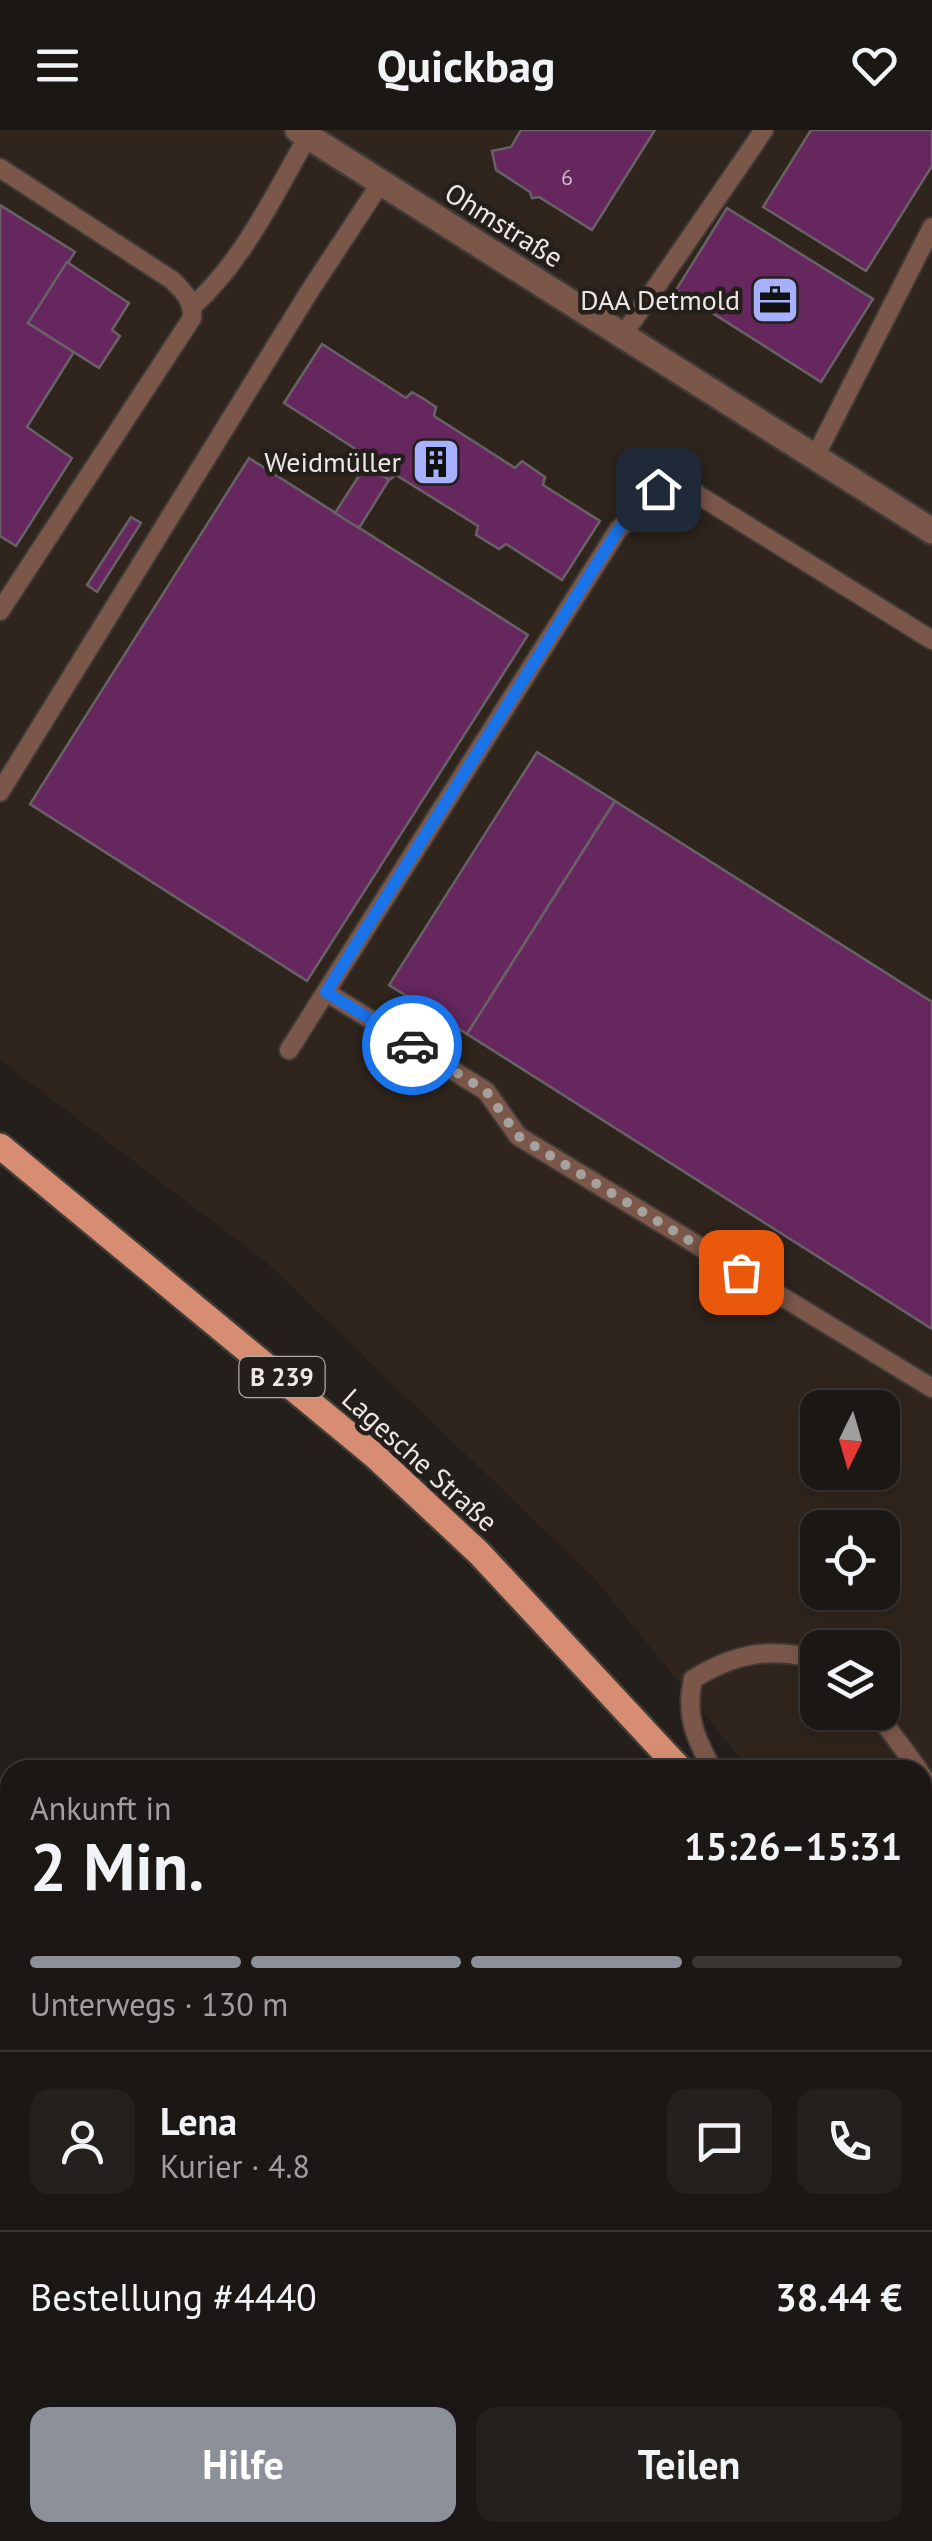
<!DOCTYPE html>
<html lang="de">
<meta charset="utf-8">
<style>
:root{--surface:#1b1714;--page:#24201d;--text:#f1f3f6;--muted:#a09fa0;--line:#393634;--accent:#8c9099}
body{margin:0;font-family:"PT Sans",sans-serif;background:var(--page);color:var(--text);height:100vh;display:flex;flex-direction:column;font-size:38px;white-space:nowrap}
*{box-sizing:border-box;margin:0}
p{font-size:32px;color:var(--muted)}
.icon{flex:none;width:55px;height:55px;fill:none;stroke:currentColor;stroke-width:2;stroke-linecap:round;stroke-linejoin:round}
.map{position:relative;flex:1;overflow:hidden}
.details{position:absolute;left:0px;top:1630px;width:932px;height:782px;display:flex;flex-direction:column;background:var(--surface);border-radius:30px 30px 0 0;box-shadow:0 5px 15px #0003,0 0 0 2px var(--line)}
.details>*{flex:none}
.needle{width:65px;rotate:185deg}
.tools{position:absolute;left:800px;top:1260px;display:grid;gap:20px}
.tools a{display:grid;place-items:center;width:100px;height:100px;border-radius:20px;background:var(--surface);box-shadow:0 5px 15px #0003,0 0 0 2px var(--line);font-size:50px}
.pin{position:absolute;display:grid;place-items:center;width:85px;height:85px;color:#fff;margin:-42px;border-radius:20px;box-shadow:0 5px 15px #0006}
.courier{position:absolute;display:grid;place-items:center;width:100px;height:100px;margin:-50px;border:8px solid #1a73e8;border-radius:50%;background:#fff;color:#222;box-shadow:0 2px 12px #0007}
.summary em{font-style:normal;font-weight:800}
.summary div{display:flex;flex-direction:column-reverse}
.summary{display:flex;align-items:center;justify-content:space-between;height:170px;padding:0 30px}
h1{font-size:65px;font-weight:800;line-height:75px}
.bar{display:grid;grid-template-columns:repeat(4,1fr);gap:15px 10px;align-content:center;height:120px;padding:0 30px}
.bar i{height:12px;border-radius:8px;background:var(--line)}
.bar .active{background:var(--accent)}
.bar p{grid-column:span 4}
.line{display:flex;align-items:center;gap:25px;padding:0 30px;border-top:2px solid var(--line)}
.line div{flex:1}
.round{display:grid;place-items:center;flex:none;width:105px;height:105px;border-radius:20px;background:var(--page)}
.button{display:flex;gap:20px;margin-top:auto;padding:20px 30px}
.button a{flex:1;height:115px;border-radius:20px;background:var(--accent);color:#fff;font-size:40px;font-weight:800;line-height:115px;text-align:center}
.button a+a{background:var(--page);color:var(--text)}
header{display:flex;justify-content:space-between;align-items:center;height:130px;padding:0 30px;background:var(--surface);font-size:45px;font-weight:800}
.map>svg:first-child{display:block}
.built{fill:#2f251d;fill-rule:evenodd}
.building{fill:#65275d;stroke:#686267;stroke-width:2.5}
.lines{fill:none;stroke-linecap:round;stroke-linejoin:round}
.service-casing{stroke:#403b37;stroke-width:22}
.minor-casing{stroke:#403b37;stroke-width:30}
.primary-casing{stroke:#403b37;stroke-width:30}
.service{stroke:#7b574a;stroke-width:18}
.minor{stroke:#7b574a;stroke-width:25}
.primary{stroke:#d68d71;stroke-width:25}
.done{stroke:#a5a29e;stroke-width:10;stroke-dasharray:0 18}
.route{stroke:#1a73e8;stroke-width:12}
.labels{text-anchor:middle;stroke-width:9;stroke-linejoin:round;paint-order:stroke}
.number-label{font-size:22px;fill:#cab8c3}
.shield{fill:#241f1b;stroke:#afaca8;stroke-width:2.5}
.shield-label{font-size:25px;font-weight:bold;fill:#ebe8e5}
.street-label{font-size:28px;fill:#ebe8e5;stroke:#241f1b}
.poi-label{font-size:28px;fill:#ebe8e5;stroke:#241f1b;text-anchor:end}
</style>
<header><svg class="icon" aria-label="menu" viewBox="0 0 24 24"><path d="M4 6h16M4 12h16M4 18h16"/></svg>Quickbag<svg class="icon" aria-label="heart" viewBox="0 0 24 24"><path d="M12 20l-8-8c-3-5 5-10 8-4 3-6 11-1 8 4z"/></svg></header>
<div class="map">
<svg width="932" height="2411" viewBox="0 0 932 2411">
<rect width="100%" height="100%" fill="#241f1b"/>
<path class="built" d="M0,0H932V1865L922,1853V1640H750L596,1450L265,1131L0,930ZM818,1278H882V1342H818ZM818,1398H882V1462H818ZM818,1518H882V1582H818Z"/>
<g class="building">
<path d="M521,0H655L592,100L539,67L532,68L530,62L496,40L492,21L511,17Z"/>
<path d="M811,0H932V36L866,141L763,77Z"/>
<path d="M0,75L75,122L28,193L74,222L27,297L72,328L16,416L0,406Z"/>
<path d="M727,78L873,169L821,252L676,160Z"/>
<path d="M67,132L129,173L112,200L120,206L99,238L28,193Z"/>
<path d="M322,214L406,268L412,262L424,269L436,277L434,286L515,338L522,331L545,347L543,355L600,391L562,450L506,414L499,419L476,405L478,396L396,345L389,350L366,335L368,327L284,273Z"/>
<path d="M249,328L528,505L307,851L30,674Z"/>
<path d="M366,335L389,350L359,398L335,383Z"/>
<path d="M131,387L141,393L97,462L87,455Z"/>
<path d="M537,622L615,671L467,904L389,855Z"/>
<path d="M615,671L932,872V1199L467,904Z"/>
</g>
<g class="lines">
<g class="service-casing">
<g id="service">
<path d="M0,38L172,150C184,162 193,170 192,188L0,481"/>
<path d="M193,176C244,130 274,65 308,6"/>
<path d="M623,205L764,0"/>
<path d="M815,327L932,97"/>
<path d="M0,662L311,159L380,54"/>
<path d="M326,862L486,961L518,1006L932,1258"/>
<path d="M289,920L618,400L658,359L695,363L932,510"/>
<path d="M876,1582L919,1640"/>
<path d="M713,1640C695,1608 685,1585 693,1549C736,1523 769,1517 818,1529"/>
<path d="M922,1645L932,1657"/>
</g>
</g>
<g class="minor-casing">
<path id="minor" d="M298,0L932,401"/>
</g>
<g class="primary-casing">
<g id="primary">
<path d="M0,1016L375,1326L479,1423L681,1640"/>
<path d="M922,1924L932,1935"/>
</g>
</g>
<use href="#service" class="service"/>
<use href="#minor" class="minor"/>
<use href="#primary" class="primary"/>
</g>
<g class="lines">
<path class="done" d="M412,915L486,961L518,1006L741,1142"/>
<path class="route" d="M412,915L326,862L618,400L658,359"/>
</g>
<defs>
<g id="office-square" transform="scale(2.5)"><rect x="-9" y="-9" width="18" height="18" rx="4" fill="#a7b0fc" stroke="#241f1b"/><path d="M-6-3h4V-5.5h4V-3h4V5H-6ZM-1-4.5V-3h2v-1.5ZM-6 0V1H6V0Z" fill="#111"/></g>
<g id="building-square" transform="scale(2.5)"><rect x="-9" y="-9" width="18" height="18" rx="4" fill="#a7b0fc" stroke="#241f1b"/><path d="M-4-6H4V6H1V3H-1V6H-4ZM-2.5-4.3h1.7v1.8h-1.7ZM.8-4.3h1.7v1.8H.8ZM-2.5-1h1.7V.8h-1.7ZM.8-1h1.7V.8H.8Z" fill="#111"/></g>
</defs>
<g fill-rule="evenodd">
<use href="#office-square" x="775" y="170"/>
<use href="#building-square" x="436" y="332"/>
</g>
<g class="labels">
<g class="number-label">
<text x="567" y="55">6</text>
</g>
<rect class="shield" x="239.5" y="1227" width="85" height="40" rx="8"/>
<g class="shield-label">
<text x="282" y="1256">B 239</text>
</g>
<g class="street-label">
<text transform="translate(504 95) rotate(32)" y="10">Ohmstraße</text>
<text transform="translate(420 1330) rotate(42)" y="10">Lagesche Straße</text>
</g>
<g class="poi-label">
<text x="740" y="180">DAA Detmold</text>
<text x="401" y="342">Weidmüller</text>
</g>
</g>
</svg>
<div class="tools">
<a><svg class="needle" viewBox="-14 -14 28 28"><path d="M0-13l5 13h-10z" fill="#e53935"/><path d="M0 13l5-13h-10z" fill="#a09fa0"/></svg></a>
<a><svg class="icon" aria-label="locate" viewBox="0 0 24 24"><circle cx="12" cy="12" r="6"/><path d="M12 2v4M12 18v4M2 12h4M18 12h4"/></svg></a>
<a><svg class="icon" aria-label="layers" viewBox="0 0 24 24"><path d="M12 4l9 5-9 5-9-5zM3 14l9 5 9-5"/></svg></a>
</div>
<div class="pin" style="left:741px;top:1142px;background:#ea580c"><svg class="icon" aria-label="bag" viewBox="0 0 24 24"><path d="M5 8h14l-1 12H6zM9 8a3 3 0 0 1 6 0"/></svg></div>
<div class="pin" style="left:658px;top:359px;background:#1f2937"><svg class="icon" aria-label="home" viewBox="0 0 24 24"><path d="M3 11l9-7 9 7M6 9v11h12V9"/></svg></div>
<div class="courier" style="left:412px;top:915px"><svg class="icon" aria-label="car" viewBox="0 0 24 24"><path d="M5 17H2v-5l4-1 3-4h7l3 4 3 1v5h-3M9 17h6M6 11h13"/><circle cx="7" cy="17" r="2"/><circle cx="17" cy="17" r="2"/></svg></div>
<section class="details">
<div class="summary"><div><h1>2 Min.</h1><p>Ankunft in</p></div><em>15:26–15:31</em></div>
<div class="bar"><i class="active"></i><i class="active"></i><i class="active"></i><i></i><p>Unterwegs · 130 m</p></div>
<div class="line" style="height:180px"><a class="round"><svg class="icon" aria-label="person" viewBox="0 0 24 24"><circle cx="12" cy="8" r="4"/><path d="M4 21q1-7 8-7t8 7"/></svg></a><div><b>Lena</b><p>Kurier · 4.8</p></div><a class="round"><svg class="icon" aria-label="chat" viewBox="0 0 24 24"><path d="M4 5h16v11H9l-5 4z"/></svg></a><a class="round"><svg class="icon" aria-label="phone" viewBox="0 0 24 24"><path d="M5 4h4l2 5-3 2q2 4 5 5l2-3 5 2v4C11 20 4 13 5 4z"/></svg></a></div>
<div class="line" style="height:130px"><div>Bestellung #4440</div><b>38.44 €</b></div>
<div class="button"><a>Hilfe</a><a>Teilen</a></div>
</section>
</div>
